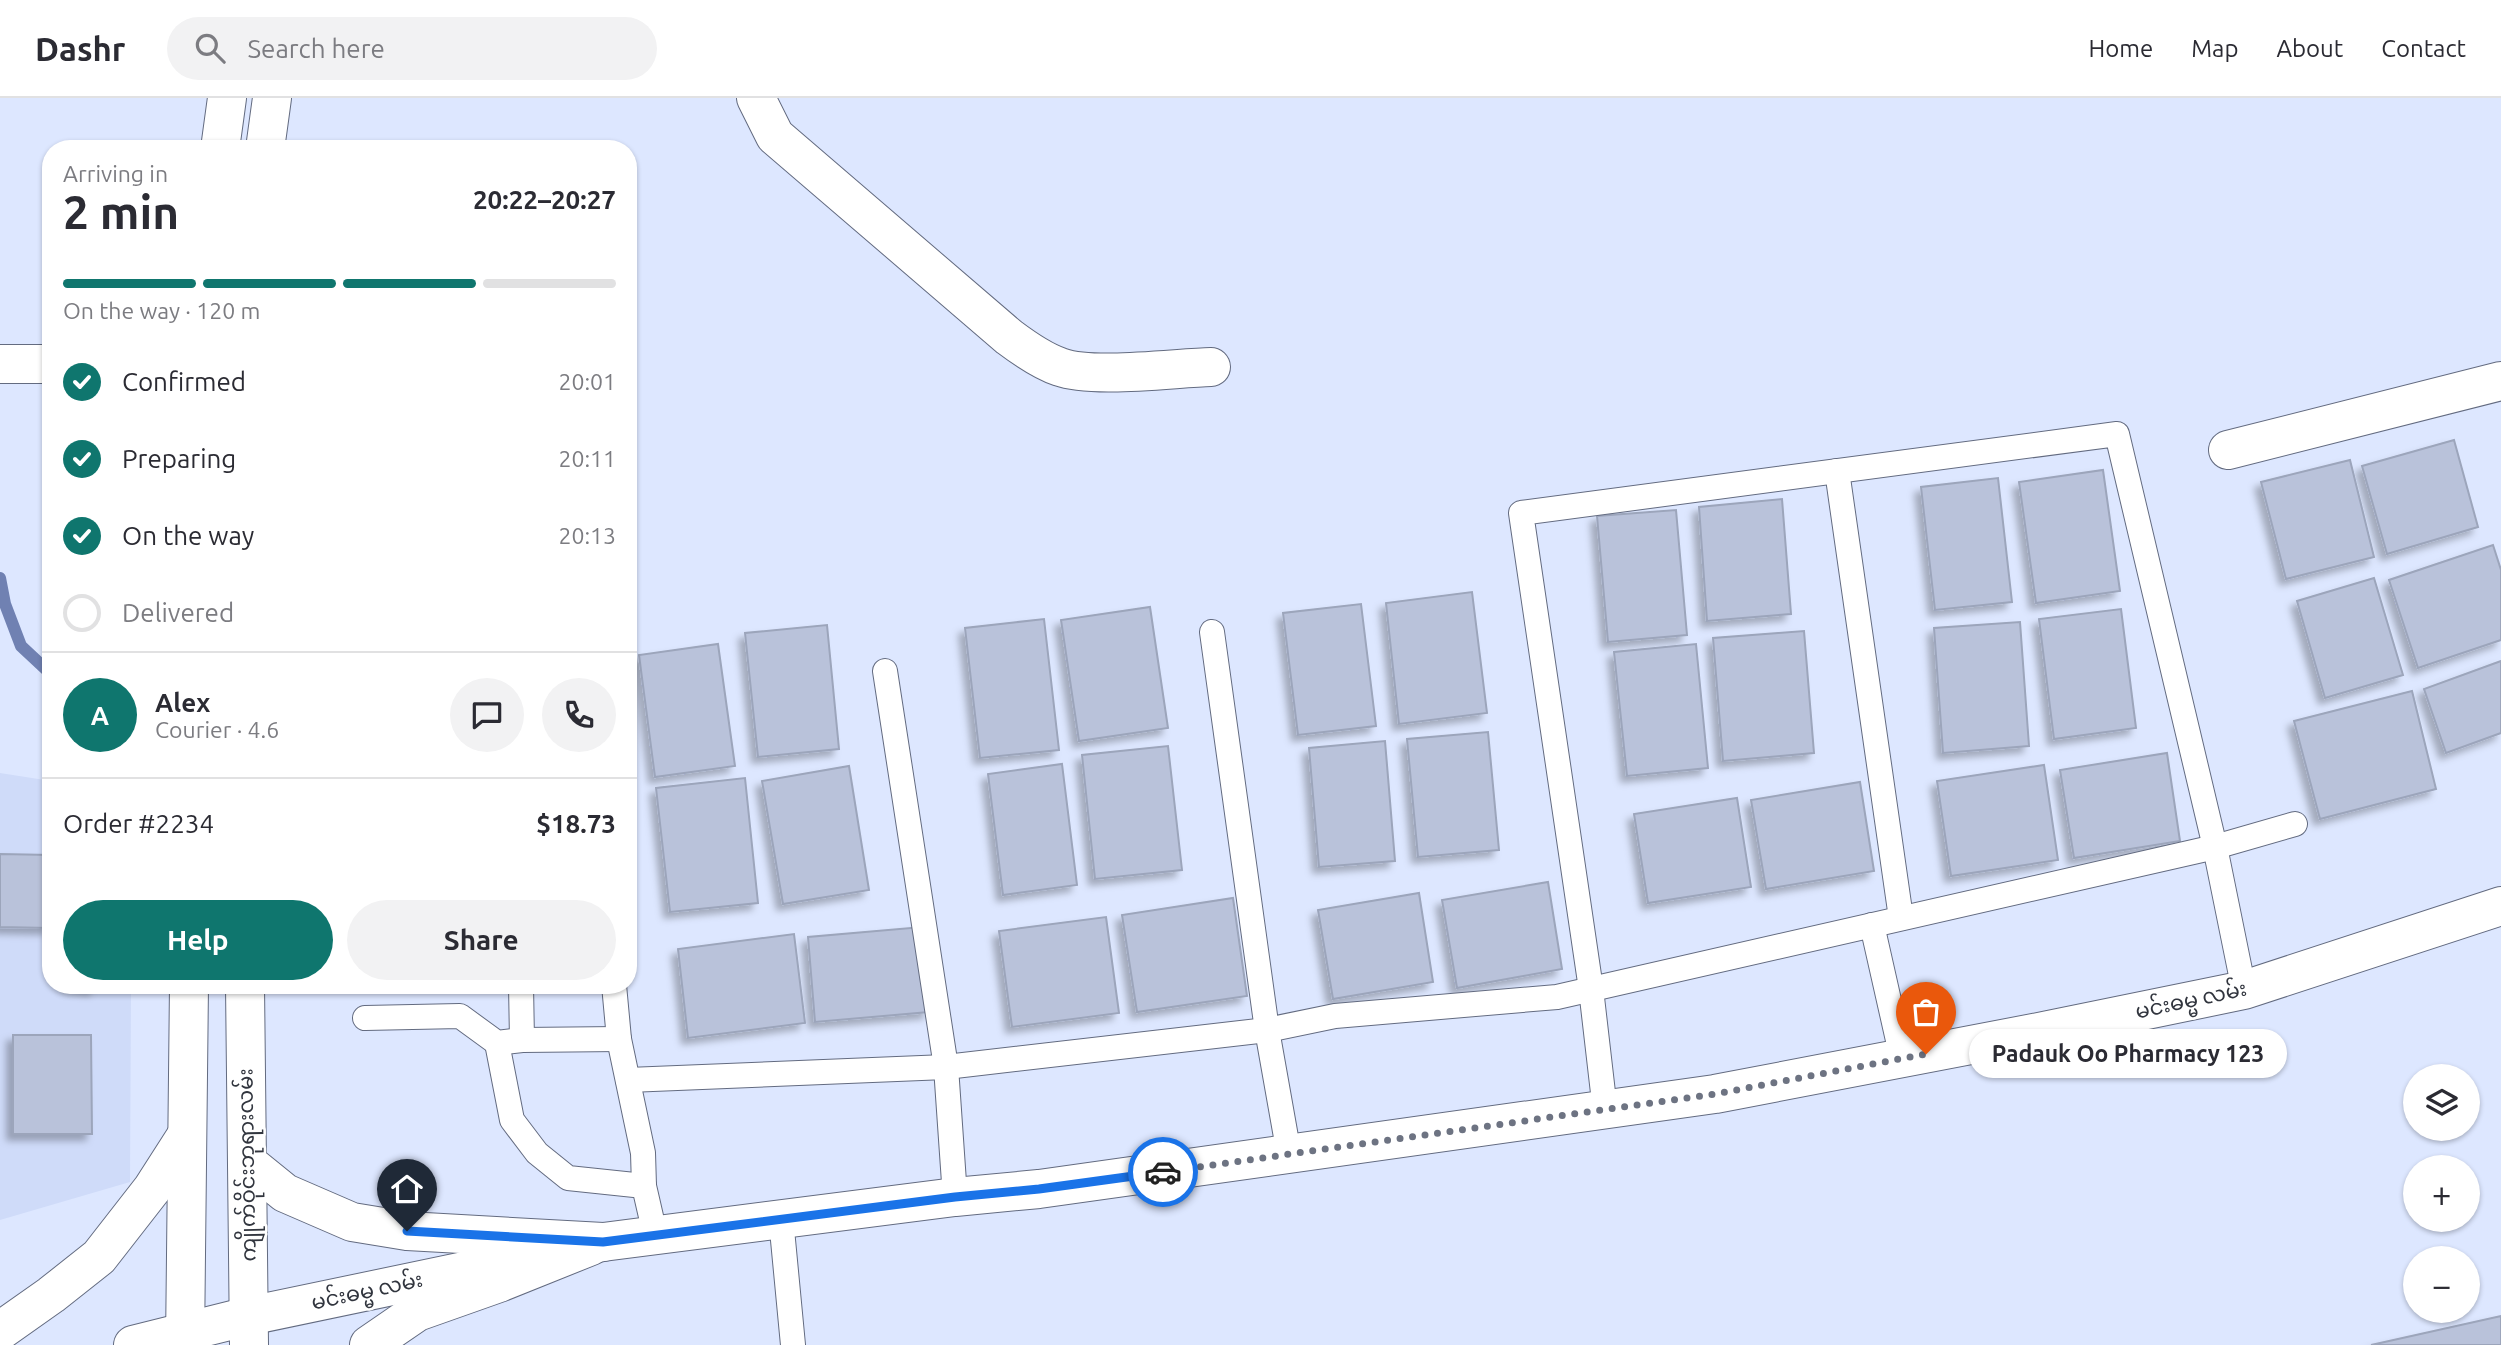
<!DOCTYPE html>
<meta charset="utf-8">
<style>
:root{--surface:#fff;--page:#f2f2f3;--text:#2b2b33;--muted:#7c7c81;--line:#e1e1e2;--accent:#0f766e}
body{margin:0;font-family:Ubuntu,"Noto Sans Myanmar",sans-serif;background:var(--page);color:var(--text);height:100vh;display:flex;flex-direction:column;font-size:26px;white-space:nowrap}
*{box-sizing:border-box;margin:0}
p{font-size:23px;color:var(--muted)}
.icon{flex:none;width:38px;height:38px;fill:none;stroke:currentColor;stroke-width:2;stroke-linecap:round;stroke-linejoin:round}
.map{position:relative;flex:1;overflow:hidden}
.side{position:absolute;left:42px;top:42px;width:595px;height:854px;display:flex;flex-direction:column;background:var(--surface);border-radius:28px;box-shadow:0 2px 5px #0004}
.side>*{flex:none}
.tools{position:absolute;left:2403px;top:966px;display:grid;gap:14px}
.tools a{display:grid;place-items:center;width:77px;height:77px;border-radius:50%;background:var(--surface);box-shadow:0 2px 5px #0004;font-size:35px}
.pin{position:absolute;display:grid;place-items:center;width:60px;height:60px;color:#fff;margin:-72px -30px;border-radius:50% 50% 50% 0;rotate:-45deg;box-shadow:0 0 7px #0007}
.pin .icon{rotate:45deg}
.courier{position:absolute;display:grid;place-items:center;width:70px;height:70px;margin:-35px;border:5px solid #1a73e8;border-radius:50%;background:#fff;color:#222;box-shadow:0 2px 9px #0007}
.bubble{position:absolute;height:49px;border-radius:24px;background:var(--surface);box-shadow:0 2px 5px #0004;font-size:23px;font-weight:700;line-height:49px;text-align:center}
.overview em{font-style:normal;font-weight:700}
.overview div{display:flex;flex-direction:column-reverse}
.overview{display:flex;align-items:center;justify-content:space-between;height:119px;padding:0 21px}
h1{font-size:46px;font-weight:700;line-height:52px}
.bar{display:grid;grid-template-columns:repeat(4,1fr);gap:10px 7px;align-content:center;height:84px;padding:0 21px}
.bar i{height:9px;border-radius:5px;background:var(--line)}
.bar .on{background:var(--accent)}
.bar p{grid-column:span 4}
.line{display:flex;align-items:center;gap:18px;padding:0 21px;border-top:2px solid var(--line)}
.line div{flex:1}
.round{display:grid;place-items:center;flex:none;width:74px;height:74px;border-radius:37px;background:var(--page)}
ol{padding:0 21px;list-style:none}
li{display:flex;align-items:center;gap:21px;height:77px}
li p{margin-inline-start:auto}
li .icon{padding:7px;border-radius:50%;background:var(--accent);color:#fff;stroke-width:4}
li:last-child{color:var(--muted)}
li i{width:38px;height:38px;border:4px solid var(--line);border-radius:50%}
.button{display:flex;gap:14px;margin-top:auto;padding:14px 21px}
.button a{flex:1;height:80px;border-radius:42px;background:var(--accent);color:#fff;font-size:28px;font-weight:700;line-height:80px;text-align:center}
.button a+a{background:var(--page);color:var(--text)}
header{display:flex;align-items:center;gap:42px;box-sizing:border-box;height:98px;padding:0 35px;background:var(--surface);border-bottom:2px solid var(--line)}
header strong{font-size:33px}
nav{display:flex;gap:38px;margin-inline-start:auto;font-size:24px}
.search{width:490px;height:63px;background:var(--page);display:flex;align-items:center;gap:18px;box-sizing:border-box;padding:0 24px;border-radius:38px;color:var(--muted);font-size:26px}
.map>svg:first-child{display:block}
.built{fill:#cfdbf9}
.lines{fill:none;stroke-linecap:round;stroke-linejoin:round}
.stream{stroke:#7081b2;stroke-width:12}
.building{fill:#b9c2da;stroke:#9ca5bb;stroke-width:2;filter:url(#shadow)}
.service-casing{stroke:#636b80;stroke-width:26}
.minor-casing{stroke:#636b80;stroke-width:40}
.secondary-casing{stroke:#636b80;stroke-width:40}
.primary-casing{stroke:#636b80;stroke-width:40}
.service{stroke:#fff;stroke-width:24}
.minor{stroke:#fff;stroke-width:38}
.secondary{stroke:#fff;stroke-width:38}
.primary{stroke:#fff;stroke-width:38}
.done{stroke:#6d7382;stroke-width:7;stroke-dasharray:0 12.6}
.route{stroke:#1a73e8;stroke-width:9}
.labels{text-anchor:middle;stroke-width:5;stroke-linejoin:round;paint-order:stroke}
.street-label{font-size:21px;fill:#31353e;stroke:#fff}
</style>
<header>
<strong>Dashr</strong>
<div class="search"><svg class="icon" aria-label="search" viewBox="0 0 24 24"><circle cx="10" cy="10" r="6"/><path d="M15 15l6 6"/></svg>Search here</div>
<nav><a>Home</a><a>Map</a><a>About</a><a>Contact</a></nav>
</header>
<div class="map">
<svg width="2501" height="1247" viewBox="0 0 2501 1247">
<defs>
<filter id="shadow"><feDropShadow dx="-6" dy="6" stdDeviation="3.5" flood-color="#0004"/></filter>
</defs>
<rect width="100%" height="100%" fill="#dde7ff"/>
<path class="built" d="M0,675L51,683V887H131L130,1084L0,1122Z"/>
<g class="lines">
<path class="stream" d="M0,480L5,506L21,548L51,576"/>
</g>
<g class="building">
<path d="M2454,342L2478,429L2387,456L2362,368Z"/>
<path d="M2350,362L2374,459L2286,481L2261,384Z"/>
<path d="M2103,372L2120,493L2036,505L2019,384Z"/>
<path d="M1998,380L2012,504L1935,512L1921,389Z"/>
<path d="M1782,401L1791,516L1707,523L1699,409Z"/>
<path d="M1676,412L1687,537L1608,544L1597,418Z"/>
<path d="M2493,447L2501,472V542L2418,570L2389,482Z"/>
<path d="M2374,480L2403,577L2325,600L2297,503Z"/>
<path d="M1472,494L1487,615L1399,626L1386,505Z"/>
<path d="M1361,506L1376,628L1298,637L1283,515Z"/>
<path d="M1150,509L1168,630L1079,643L1061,522Z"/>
<path d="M2121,511L2136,630L2054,641L2039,521Z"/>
<path d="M1044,521L1059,652L980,660L965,530Z"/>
<path d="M2020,524L2029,648L1943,655L1934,530Z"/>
<path d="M827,527L839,651L758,659L745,535Z"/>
<path d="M1804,533L1814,655L1723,663L1713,540Z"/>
<path d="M718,546L735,668L655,679L639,557Z"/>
<path d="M1696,546L1708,670L1627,678L1614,554Z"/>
<path d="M2501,563V635L2446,655L2424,591Z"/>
<path d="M2412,593L2436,691L2320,721L2294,623Z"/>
<path d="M1488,634L1499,752L1418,759L1407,641Z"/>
<path d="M1385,643L1395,763L1319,769L1309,650Z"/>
<path d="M1168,648L1182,772L1095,781L1082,657Z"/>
<path d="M2167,655L2180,743L2074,760L2060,672Z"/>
<path d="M1062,666L1077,787L1003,797L988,676Z"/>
<path d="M2044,667L2058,762L1951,778L1937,683Z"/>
<path d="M849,668L869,792L783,806L762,683Z"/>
<path d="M745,680L758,805L670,814L656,690Z"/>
<path d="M1860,684L1874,773L1766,791L1751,702Z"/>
<path d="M1737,700L1751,789L1648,805L1634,716Z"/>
<path d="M0,756L51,757L50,830L0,829Z"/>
<path d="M1548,784L1562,871L1457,890L1442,802Z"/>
<path d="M1419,795L1433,884L1333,901L1318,812Z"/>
<path d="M1233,800L1247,898L1137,914L1122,817Z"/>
<path d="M1106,819L1119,915L1012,929L999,833Z"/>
<path d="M922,829L929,914L815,924L808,839Z"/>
<path d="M794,836L805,925L688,940L678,851Z"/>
<path d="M67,887H96L95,891Z"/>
<path d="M13,937H91L92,1036H13Z"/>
<path d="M2501,1218V1247H2371Z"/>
</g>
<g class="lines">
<g class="service-casing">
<g id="service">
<path d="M1837,373L1901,820"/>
<path d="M1212,534L1267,932L1289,1056"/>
<path d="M885,573L946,969L955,1099"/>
<path d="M1872,827L1902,960"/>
<path d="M521,887L522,942"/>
<path d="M614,887L619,941L643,1055L644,1088L655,1136"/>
<path d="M365,920L460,918L497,945L522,942L619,941"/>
<path d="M497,945L512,1022L537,1055L568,1080L644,1088"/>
<path d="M628,982L946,969L1267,932L1335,918L1557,899L2215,749L2295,726"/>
<path d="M1605,1012L1591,891L1521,415L2117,336L2215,749L2244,892"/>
<path d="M781,1121L793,1247"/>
</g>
</g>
<g class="minor-casing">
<g id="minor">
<path d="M756,0L775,38L1009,239C1025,251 1042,263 1060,269C1093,281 1174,270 1211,269"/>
<path d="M0,266H51"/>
<path d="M2228,352L2501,283"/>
</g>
</g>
<g class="secondary-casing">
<path id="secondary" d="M133,1247L249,1218L603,1144L955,1099L1039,1091L1715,996L2049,932L2244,892L2501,808"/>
</g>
<g class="primary-casing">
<g id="primary">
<path d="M220,51L227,0"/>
<path d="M265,51L272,0"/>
<path d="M245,887L249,1247"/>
<path d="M248,1065L285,1095L352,1124L407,1133L603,1144"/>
<path d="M0,1233L51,1197L99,1159L152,1091L186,1038"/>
<path d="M185,1247L189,887"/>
<path d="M369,1247L417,1214L499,1185L591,1148"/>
</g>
</g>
<use href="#service" class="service"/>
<use href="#minor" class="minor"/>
<use href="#secondary" class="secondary"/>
<use href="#primary" class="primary"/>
</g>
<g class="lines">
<path class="done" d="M1163,1074L1715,996L1926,956"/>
<path class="route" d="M407,1133L603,1144L955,1099L1039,1091L1163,1074"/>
</g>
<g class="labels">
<g class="street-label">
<text transform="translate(2191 902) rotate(-12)" y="7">မင်းဓမ္မ လမ်း</text>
<text transform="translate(247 1067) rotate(-91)" y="7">ကျိုက်ဝိုင်းဘုရားလမ်း</text>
<text transform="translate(367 1193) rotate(-12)" y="7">မင်းဓမ္မ လမ်း</text>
</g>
</g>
</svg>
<div class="tools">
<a><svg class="icon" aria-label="layers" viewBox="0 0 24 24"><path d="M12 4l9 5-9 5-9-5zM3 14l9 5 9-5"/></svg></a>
<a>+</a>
<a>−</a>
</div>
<div class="pin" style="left:1926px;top:956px;background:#ea580c"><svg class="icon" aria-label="bag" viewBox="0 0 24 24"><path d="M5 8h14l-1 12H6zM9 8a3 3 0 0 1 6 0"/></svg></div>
<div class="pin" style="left:407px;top:1133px;background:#1f2937"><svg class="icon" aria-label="home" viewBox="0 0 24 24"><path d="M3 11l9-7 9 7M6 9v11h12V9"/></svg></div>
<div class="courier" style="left:1163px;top:1074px"><svg class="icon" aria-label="car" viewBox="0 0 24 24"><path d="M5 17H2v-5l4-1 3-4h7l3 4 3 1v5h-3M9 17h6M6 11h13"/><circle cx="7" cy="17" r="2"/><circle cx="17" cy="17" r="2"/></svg></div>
<div class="bubble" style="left:1969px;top:931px;width:318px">Padauk Oo Pharmacy 123</div>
<section class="side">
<div class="overview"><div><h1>2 min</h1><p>Arriving in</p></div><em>20:22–20:27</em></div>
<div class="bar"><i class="on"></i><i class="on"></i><i class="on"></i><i></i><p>On the way · 120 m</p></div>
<ol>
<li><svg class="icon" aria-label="check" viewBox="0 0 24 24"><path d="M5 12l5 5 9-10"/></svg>Confirmed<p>20:01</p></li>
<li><svg class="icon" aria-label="check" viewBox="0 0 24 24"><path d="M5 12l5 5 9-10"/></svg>Preparing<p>20:11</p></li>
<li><svg class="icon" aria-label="check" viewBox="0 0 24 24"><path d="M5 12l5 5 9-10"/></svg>On the way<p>20:13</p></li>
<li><i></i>Delivered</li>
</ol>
<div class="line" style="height:126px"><b class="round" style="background:var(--accent);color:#fff">A</b><div><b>Alex</b><p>Courier · 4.6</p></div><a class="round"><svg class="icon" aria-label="chat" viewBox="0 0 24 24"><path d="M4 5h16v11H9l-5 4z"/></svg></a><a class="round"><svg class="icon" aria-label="phone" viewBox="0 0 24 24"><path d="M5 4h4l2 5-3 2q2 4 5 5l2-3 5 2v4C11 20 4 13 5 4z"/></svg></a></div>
<div class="line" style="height:91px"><div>Order #2234</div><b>$18.73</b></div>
<div class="button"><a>Help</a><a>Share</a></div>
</section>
</div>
